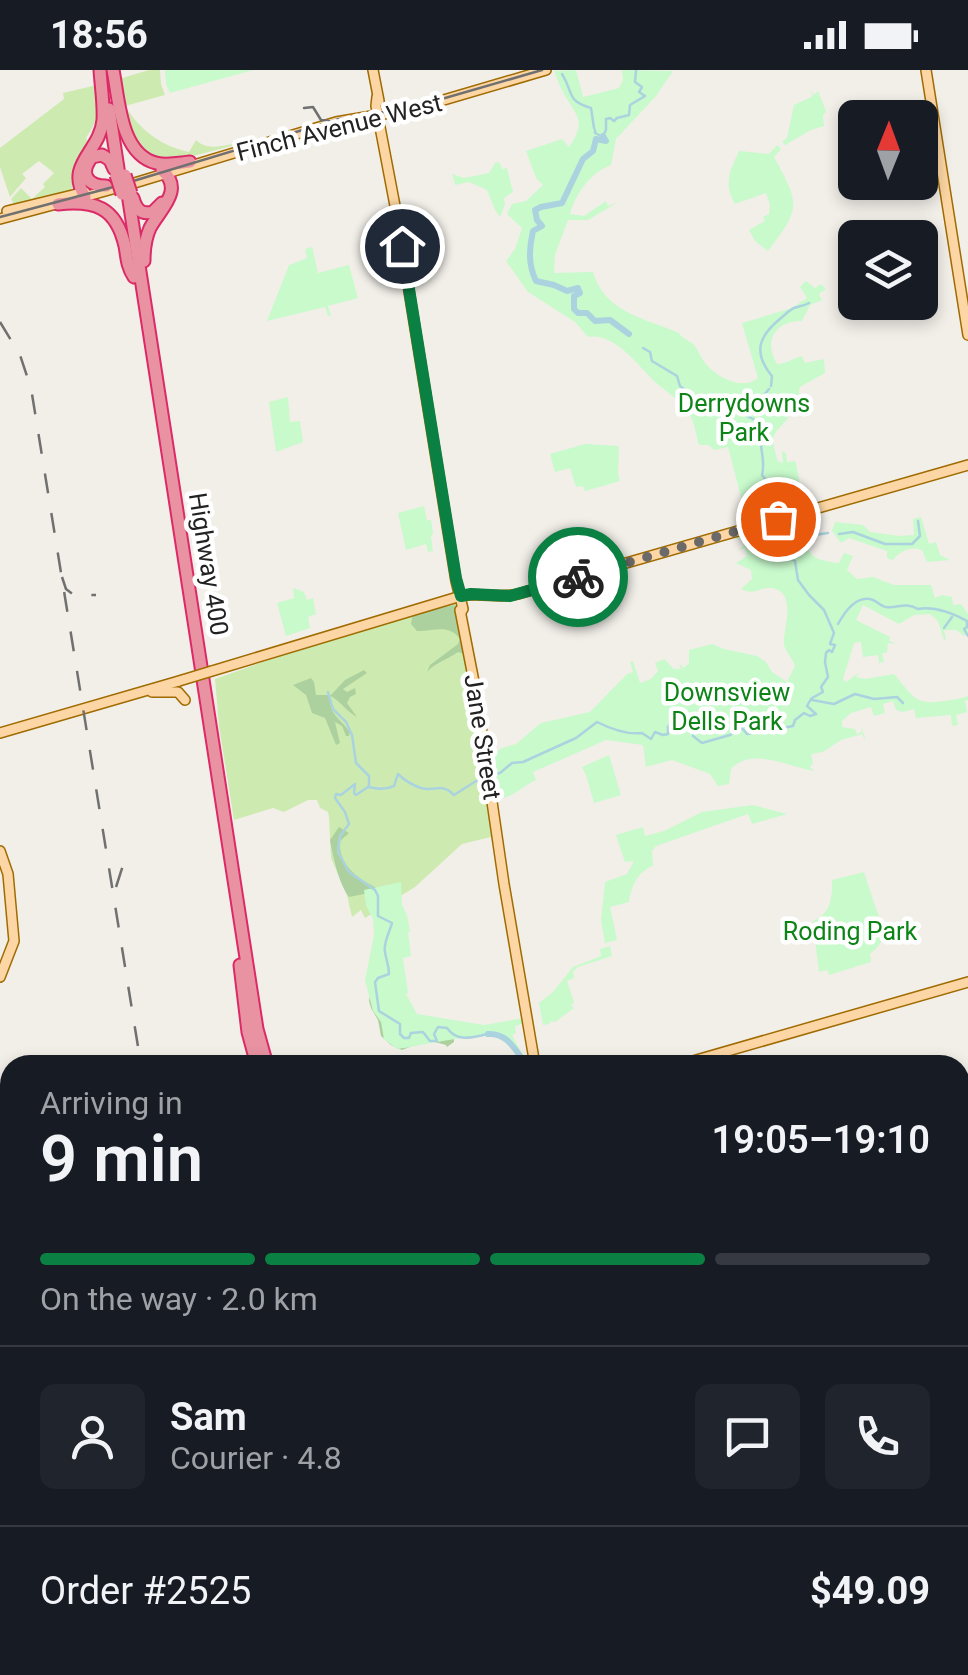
<!DOCTYPE html>
<meta charset="utf-8">
<style>
:root{--surface:#171b24;--page:#20242c;--text:#f1f3f6;--muted:#9ea1a6;--line:#363941;--accent:#0b8043}
body{margin:0;font-family:Roboto,sans-serif;background:var(--page);color:var(--text);height:100vh;display:flex;flex-direction:column;font-size:38px;white-space:nowrap}
*{box-sizing:border-box;margin:0}
p{font-size:32px;color:var(--muted)}
.icon{flex:none;width:55px;height:55px;fill:none;stroke:currentColor;stroke-width:2;stroke-linecap:round;stroke-linejoin:round}
.map{position:relative;flex:1;overflow:hidden}
.sheet{position:absolute;left:0px;top:985px;width:970px;height:620px;display:flex;flex-direction:column;background:var(--surface);border-radius:30px 30px 0 0;box-shadow:0 5px 15px #0003}
.sheet>*{flex:none}
.needle{width:65px;rotate:1deg}
.controls{position:absolute;left:838px;top:30px;display:grid;gap:20px}
.controls a{display:grid;place-items:center;width:100px;height:100px;border-radius:15px;background:var(--surface);box-shadow:0 5px 15px #0003;font-size:50px}
.pin{position:absolute;display:grid;place-items:center;width:85px;height:85px;color:#fff;margin:-42px;border:5px solid #fff;border-radius:50%;box-shadow:0 2px 10px #0007}
.courier{position:absolute;display:grid;place-items:center;width:100px;height:100px;margin:-50px;border:8px solid #0b8043;border-radius:50%;background:#fff;color:#222;box-shadow:0 2px 12px #0007}
.head em{font-style:normal;font-weight:600}
.head div{display:flex;flex-direction:column-reverse}
.head{display:flex;align-items:center;justify-content:space-between;height:170px;padding:0 40px}
h1{font-size:65px;font-weight:600;line-height:75px}
.bar{display:grid;grid-template-columns:repeat(4,1fr);gap:15px 10px;align-content:center;height:120px;padding:0 40px}
.bar i{height:12px;border-radius:8px;background:var(--line)}
.bar .on{background:var(--accent)}
.bar p{grid-column:span 4}
.line{display:flex;align-items:center;gap:25px;padding:0 40px;border-top:2px solid var(--line)}
.line div{flex:1}
.round{display:grid;place-items:center;flex:none;width:105px;height:105px;border-radius:15px;background:var(--page)}
.status{display:flex;justify-content:space-between;align-items:center;height:70px;padding:0 50px;background:var(--surface);direction:ltr}
.status svg{height:28px;fill:currentColor}
.map>svg:first-child{display:block}
.grass{fill:#cdebb0}
.forest{fill:#add19e}
.park{fill:#c8facc}
.lines{fill:none;stroke-linecap:round;stroke-linejoin:round}
.stream{stroke:#aad3df;stroke-width:2.5}
.river{stroke:#aad3df;stroke-width:6}
.major-casing{stroke:#a06b00;stroke-width:12}
.highway-casing{stroke:#dc2a67;stroke-width:15}
.major{stroke:#fcd6a4;stroke-width:9}
.highway{stroke:#e892a2;stroke-width:11}
.tram{stroke:#707070;stroke-width:2.5}
.rail{stroke:#707070;stroke-width:2.5;stroke-dasharray:20 20;stroke-linecap:butt}
.major-bridge-casing{stroke:#a06b00;stroke-width:12;stroke-linecap:butt}
.highway-bridge-casing{stroke:#dc2a67;stroke-width:15;stroke-linecap:butt}
.major-bridge{stroke:#fcd6a4;stroke-width:9}
.highway-bridge{stroke:#e892a2;stroke-width:11}
.done{stroke:#6b6a68;stroke-width:10;stroke-dasharray:0 18}
.route{stroke:#0b8043;stroke-width:12}
.labels{text-anchor:middle;stroke-width:9;stroke-linejoin:round;paint-order:stroke}
.street-label{font-size:25px;fill:#222;stroke:#fff}
.park-label{font-size:25px;fill:#0c8416;stroke:#fff}
</style>
<div class="status"><b>18:56</b><svg viewBox="0 0 49 12"><path d="M0 12V9h3v3zM5 12V6h3v6zM10 12V3h3v9zM15 12V0h3v12zM26 1h20v11H26zM47 4h2v5h-2z"/></svg></div>
<div class="map">
<svg width="968" height="1605" viewBox="0 0 968 1605">
<rect width="100%" height="100%" fill="#f2efe9"/>
<g class="grass">
<path d="M149,0H160L161,14L165,25L125,36C140,60 161,76 189,82L196,70C209,83 228,73 243,73L166,93L139,81L124,47L125,36L119,9Z"/>
<path d="M97,15C98,38 100,48 86,68L90,75L75,98L72,118L68,123L15,136L11,129L21,118L32,129L45,117L43,114L54,103L39,91L22,104L26,108L10,127L0,97V78L64,29L63,23Z"/>
<path d="M455,533L461,553L495,766L462,774L415,817L365,848L361,840L352,847L347,825L331,788L329,747L328,742L320,738L317,730H308L284,742L273,738L234,750L219,656L215,609L288,583Z"/>
</g>
<g class="forest">
<path d="M455,535L461,553L465,584L458,582C447,590 436,592 427,602L430,595L458,574L460,569C448,553 433,562 417,561L411,554L412,548L415,543Z"/>
<path d="M364,600L367,603L343,619L347,622L355,618L356,624L350,627L347,633L357,647C347,642 340,631 331,626C327,643 341,649 350,662L349,666H346L342,656L335,652L340,673L336,675L325,648L312,643L306,625L293,615L311,608L314,612L316,625H331L345,610Z"/>
<path d="M339,757L349,763L340,771C338,796 360,810 381,820L406,945L454,965V972L447,977L446,975L427,970L402,980L391,975L381,966L378,950L371,938L369,931L378,873L369,823L349,827C339,814 333,787 330,770Z"/>
</g>
<g class="park">
<path d="M165,0H253L170,23L166,14Z"/>
<path d="M576,0L583,27L619,18L623,10L622,0L673,1L656,26L616,69L611,95C590,103 576,123 570,144L584,146L606,131L608,136L618,132L588,150H568L555,185L554,203L593,202C605,243 645,248 679,263C682,268 687,270 692,273C698,278 700,288 706,294C718,308 743,321 758,308L742,253L792,238L807,228L800,217L806,211L815,218L821,214L826,219L819,224L822,230L810,235L802,251C775,251 763,271 777,294C786,294 793,288 802,286L805,293L824,289L825,303L800,317L799,322L803,333L793,337C783,366 765,353 778,391L783,393L782,381L786,383L787,392L794,391L796,393L804,437L801,438L751,454L745,442L728,377L714,380L709,375H699C696,365 695,354 690,345C680,329 663,320 650,307C636,292 612,262 588,267L575,252L528,222L506,191L515,179L522,158L507,144L512,134L526,131L543,115L536,108L526,81L562,69L569,77C587,51 577,47 564,24C560,17 557,8 554,1Z"/>
<path d="M809,19L814,25L818,21L826,41L823,46L824,56L811,60L785,75L782,72L787,68L794,35L813,26Z"/>
<path d="M777,75L781,79L774,87C800,134 801,138 768,181L755,171L749,160L765,151L763,147L769,144L770,135L766,123L735,134C723,113 730,101 739,81L769,84Z"/>
<path d="M496,92L500,93L502,99L507,98L513,122L504,128L505,135L500,147L495,140L487,120L469,112L455,115L452,104L464,108L489,103Z"/>
<path d="M312,177L318,203L349,195L358,228L328,236L331,246H328L325,237L267,251L289,195L307,188L305,179Z"/>
<path d="M288,327L290,352L300,351L303,372L276,382L269,332Z"/>
<path d="M585,374L619,376L618,403L620,411L585,421L583,416L576,417L570,398L555,402L550,384Z"/>
<path d="M424,436L427,450H431L433,463L431,467L433,481L428,482L426,474L406,480L398,443Z"/>
<path d="M921,447L929,474L936,472L940,485L950,490L927,492L922,480C911,476 900,481 893,490L887,488V481L849,468L841,473L832,461L835,452L863,455L870,462L900,466L914,465L913,449Z"/>
<path d="M793,449L797,469L810,470C803,489 825,491 839,493L844,483L853,486L847,500L857,509L873,507L894,515H931L935,528L942,525L952,527L953,535L961,534L968,544V563L964,566L956,560H944L946,569L944,570L938,551L930,544L914,545L899,554L863,535L856,550L890,567L889,571L897,574L888,573L887,582L882,584L884,592L879,593L878,585L863,587L861,572L854,573L843,609L846,612L860,602L856,607L865,609L894,604C916,630 915,636 951,630C957,629 963,628 968,626V630L965,631L967,642L956,645L958,655L952,656L951,645L916,648L914,639L903,642L896,640L893,631L883,634L885,643L874,646L871,637L851,643L842,651V657L855,659L857,664L862,662L861,655L866,672L862,664L841,670L823,682L811,684L813,693L810,697L814,701C788,697 752,676 731,699L729,714L718,716L710,704L672,690L646,697L643,675L606,670L533,702L536,710C523,716 512,728 498,729L490,686L502,678L516,674L541,653L590,642L627,604L633,602L630,592L633,591L640,613L651,609L658,601L655,593L664,589L674,599H681L679,593L684,598L689,593V580L712,574L724,579L757,586L766,592L772,602L787,612L795,596C793,589 786,582 784,575C782,561 799,521 771,518C758,517 756,526 741,519L752,509L751,500L736,493L747,486L745,478L738,480L744,476L742,470L735,468L789,454V450Z"/>
<path d="M293,518L304,522L307,530L313,528L316,544L308,547L310,558L286,566L277,533L294,528Z"/>
<path d="M609,685L621,725L594,733L586,705L582,697Z"/>
<path d="M753,735L787,744L752,754L748,744L656,776L652,781L653,796C638,801 631,817 629,832L610,837L617,870L605,873L601,851L605,812L627,804L634,791L625,792L616,765L643,757L645,766L664,761L702,742Z"/>
<path d="M864,802C867,813 871,822 874,833C881,854 893,866 870,884L871,892L829,905L827,900L819,902L813,851C831,843 832,829 832,810Z"/>
<path d="M401,812L402,835L407,845L410,861L408,862L411,886L403,888L408,923L406,924L417,944L484,955L524,948L525,953L515,956L516,963L512,965L524,988L531,987L537,995H523C517,987 511,975 502,969C487,959 418,977 397,979L384,969L381,952L373,941L365,910L374,865L373,849L366,835L364,820Z"/>
<path d="M610,876L612,886L578,897L573,902L574,908L567,911L574,932L571,936L574,938L555,952L551,951L549,954L543,955L539,933L553,922L573,897L601,886L600,879Z"/>
<path d="M0,1355L6,1358L10,1374V1476L0,1475L2,1394Z"/>
</g>
<g class="lines">
<g class="stream">
<path d="M562,4C574,23 566,31 591,38L594,58"/>
<path d="M595,60V63L601,66"/>
<path d="M603,66L606,60V49L610,48L614,51L617,48L629,45L630,35L645,26L639,22L642,17L635,12L636,0"/>
<path d="M643,278L650,282L652,291L677,306L680,316L690,324L713,335L729,337L761,353C763,361 759,367 761,375C762,386 765,394 762,405L767,411L761,419L765,422L771,418L775,425V430L772,437L778,444"/>
<path d="M771,305C752,281 760,265 781,248C785,245 789,240 794,238C799,236 804,236 809,233"/>
<path d="M771,316L772,306"/>
<path d="M737,340L741,332L764,325L769,319"/>
<path d="M782,454L776,479L795,491L798,510L809,525L824,540L834,563L830,574L835,575L832,582L829,580L826,583L825,592L828,607L821,617L823,622L812,628"/>
<path d="M839,464L853,462L885,474H912L920,466L918,451"/>
<path d="M792,488L801,484L802,472L808,466L828,463"/>
<path d="M838,554C844,543 855,526 870,529C876,530 880,536 886,537C898,539 904,531 918,539C934,536 954,544 967,551V557L964,559L968,566"/>
<path d="M944,558L952,547"/>
<path d="M328,622L333,639L346,652L352,665L356,693L369,706V716"/>
<path d="M812,630L834,634L855,624L874,629L897,627L903,633"/>
<path d="M494,704L500,703L512,693L523,692L576,668L597,652C609,658 627,665 642,663L651,669L655,662L663,665L668,664V657L672,651L685,654L689,653L694,659L693,666L702,673L730,665L742,658L747,664L758,662L759,654L768,661L793,656L795,650L804,643L810,646L816,644L807,636L811,629"/>
<path d="M484,706L454,725C441,712 436,722 421,718C412,715 404,710 398,704L394,716C385,720 378,719 368,717L356,725L354,723L355,714L341,725L336,724L335,728L345,742L349,754L340,766L338,782L349,802L375,820L378,826V846L392,853C390,861 383,873 385,882C386,890 389,895 389,904L378,908L375,912L379,941L400,954V964L404,968H409L411,963L423,962L430,971H437L434,964L438,957L447,958C458,973 472,967 488,964"/>
</g>
<g class="river">
<path d="M603,66L606,71L596,69L593,81L583,89L562,133L541,137L535,140L537,150L542,156L533,161C529,180 528,194 536,211L554,215L567,221L578,218L580,223L574,226V239L578,243H587L595,251L610,250L629,264"/>
<path d="M488,964C509,963 515,981 527,995"/>
</g>
<g class="major-casing">
<g id="major">
<path d="M373,0L379,31"/>
<path d="M926,0L968,265"/>
<path d="M377,27L376,36L396,141L456,511L463,539L461,542"/>
<path d="M131,114L336,52L413,39L546,0"/>
<path d="M80,128L116,118"/>
<path d="M7,141L85,122"/>
<path d="M0,149L60,133"/>
<path d="M460,540L476,622L504,814L535,995"/>
<path d="M212,601L461,526C480,522 499,529 518,524L968,395"/>
<path d="M152,622H178L185,630"/>
<path d="M0,663L179,611"/>
<path d="M0,781L8,804L14,871L0,907"/>
<path d="M679,995L968,912"/>
<path d="M0,1137L10,1142"/>
<path d="M960,1427L968,1424"/>
<path d="M27,1595L30,1605"/>
<path d="M205,1595L213,1605"/>
<path d="M391,1595L410,1605"/>
<path d="M640,1595L642,1605"/>
<path d="M931,1595L932,1605"/>
<path d="M0,1600L23,1595"/>
<path d="M331,1605L364,1595"/>
</g>
</g>
<g class="highway-casing">
<g id="highway">
<path d="M113,0C119,29 120,84 156,93C167,96 179,93 190,92"/>
<path d="M109,39L119,105"/>
<path d="M106,116C87,116 79,103 92,87L102,85L110,90L114,99"/>
<path d="M128,124L257,959L267,995"/>
<path d="M85,127C65,94 100,82 103,50C104,34 101,16 100,0"/>
<path d="M133,128C136,139 141,145 153,142L162,133"/>
<path d="M58,134C95,130 116,137 125,176C127,187 127,197 134,207"/>
<path d="M144,191C144,180 145,169 150,158C160,139 185,120 162,100"/>
<path d="M240,895L248,962L257,995"/>
<path d="M960,1022L968,1018"/>
<path d="M960,1039L968,1036"/>
<path d="M0,1190L10,1187"/>
<path d="M0,1216L10,1211"/>
<path d="M0,1228L10,1225"/>
<path d="M9,1260L8,1249L10,1241"/>
</g>
</g>
<use href="#major" class="major"/>
<use href="#highway" class="highway"/>
<g class="tram">
<path d="M304,38L313,37L321,50L329,51"/>
<path d="M130,112L339,49L414,37L542,0"/>
<path d="M0,147L117,116"/>
</g>
<g class="rail">
<path d="M0,252L20,285L31,318L141,995"/>
<path d="M62,507L66,519L74,525H96"/>
<path d="M116,817L128,780"/>
<path d="M0,1401H10"/>
<path d="M454,1595L468,1605"/>
</g>
<g class="major-bridge-casing">
<g id="major-bridge">
<path d="M179,611L212,601"/>
<path d="M0,1230L2,1239"/>
</g>
</g>
<g class="highway-bridge-casing">
<g id="highway-bridge">
<path d="M116,105L122,124"/>
<path d="M125,105L131,123"/>
</g>
</g>
<use href="#major-bridge" class="major-bridge"/>
<use href="#highway-bridge" class="highway-bridge"/>
</g>
<g class="lines">
<path class="done" d="M578,507L778,449"/>
<path class="route" d="M402,176L456,508L461,526L471,524L510,526L578,507"/>
</g>
<g class="labels">
<g class="street-label">
<text transform="translate(339 57) rotate(-14)" y="9">Finch Avenue West</text>
<text transform="translate(209 494) rotate(81)" y="9">Highway 400</text>
<text transform="translate(483 667) rotate(81)" y="9">Jane Street</text>
</g>
<g class="park-label">
<text x="744" y="342">Derrydowns<tspan x="744" dy="29">Park</tspan></text>
<text x="727" y="631">Downsview<tspan x="727" dy="29">Dells Park</tspan></text>
<text x="850" y="870">Roding Park</text>
</g>
</g>
</svg>
<div class="controls">
<a><svg class="needle" viewBox="-14 -14 28 28"><path d="M0-13l5 13h-10z" fill="#e53935"/><path d="M0 13l5-13h-10z" fill="#9ea1a6"/></svg></a>
<a><svg class="icon" aria-label="layers" viewBox="0 0 24 24"><path d="M12 4l9 5-9 5-9-5zM3 14l9 5 9-5"/></svg></a>
</div>
<div class="pin" style="left:778px;top:449px;background:#ea580c"><svg class="icon" aria-label="bag" viewBox="0 0 24 24"><path d="M5 8h14l-1 12H6zM9 8a3 3 0 0 1 6 0"/></svg></div>
<div class="pin" style="left:402px;top:176px;background:#1f2937"><svg class="icon" aria-label="home" viewBox="0 0 24 24"><path d="M3 11l9-7 9 7M6 9v11h12V9"/></svg></div>
<div class="courier" style="left:578px;top:507px"><svg class="icon" aria-label="bike" viewBox="0 0 24 24"><circle cx="6" cy="16" r="4"/><circle cx="18" cy="16" r="4"/><path d="M6 16l4-8h5l3 8M10 8l3 8H6M13 5h3"/></svg></div>
<section class="sheet">
<div class="head"><div><h1>9 min</h1><p>Arriving in</p></div><em>19:05–19:10</em></div>
<div class="bar"><i class="on"></i><i class="on"></i><i class="on"></i><i></i><p>On the way · 2.0 km</p></div>
<div class="line" style="height:180px"><a class="round"><svg class="icon" aria-label="person" viewBox="0 0 24 24"><circle cx="12" cy="8" r="4"/><path d="M4 21q1-7 8-7t8 7"/></svg></a><div><b>Sam</b><p>Courier · 4.8</p></div><a class="round"><svg class="icon" aria-label="chat" viewBox="0 0 24 24"><path d="M4 5h16v11H9l-5 4z"/></svg></a><a class="round"><svg class="icon" aria-label="phone" viewBox="0 0 24 24"><path d="M5 4h4l2 5-3 2q2 4 5 5l2-3 5 2v4C11 20 4 13 5 4z"/></svg></a></div>
<div class="line" style="height:130px"><div>Order #2525</div><b>$49.09</b></div>
</section>
</div>
